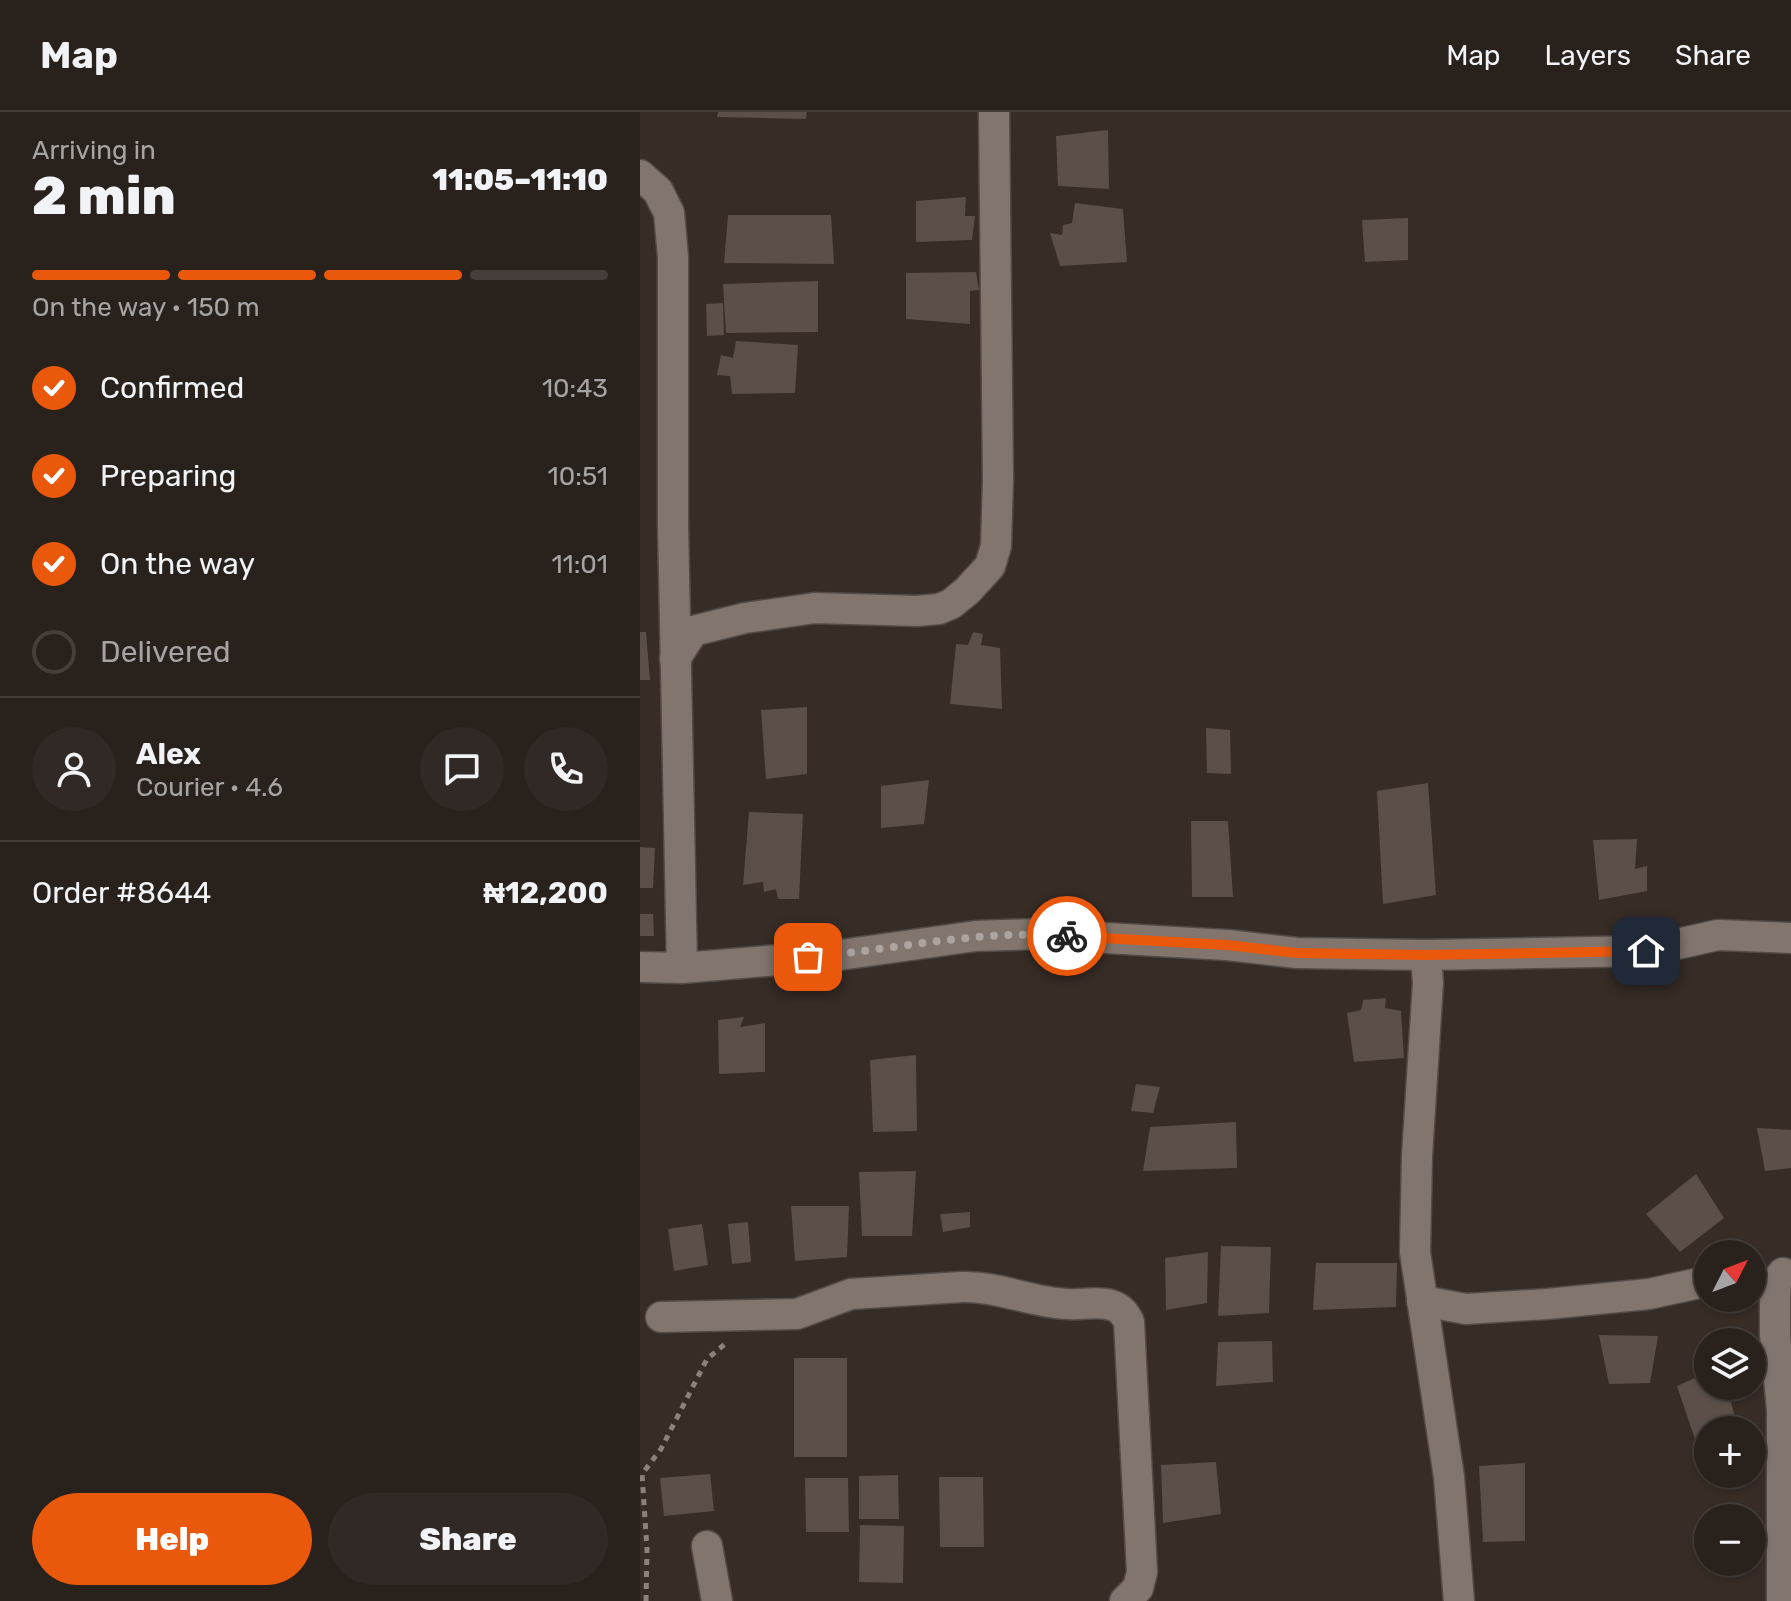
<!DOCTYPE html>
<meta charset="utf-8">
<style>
:root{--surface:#29211c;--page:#312925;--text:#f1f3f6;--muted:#a5a3a3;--line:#453e3b;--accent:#ea580c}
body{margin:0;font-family:Rubik,sans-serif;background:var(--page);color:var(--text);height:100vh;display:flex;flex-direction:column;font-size:30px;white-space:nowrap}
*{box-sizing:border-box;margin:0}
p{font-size:26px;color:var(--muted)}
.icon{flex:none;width:44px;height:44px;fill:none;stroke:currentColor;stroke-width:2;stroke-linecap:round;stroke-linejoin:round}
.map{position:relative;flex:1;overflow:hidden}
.details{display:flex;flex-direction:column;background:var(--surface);width:640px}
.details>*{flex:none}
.needle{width:52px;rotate:48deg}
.buttons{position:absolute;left:1054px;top:1128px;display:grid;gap:16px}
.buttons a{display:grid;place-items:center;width:72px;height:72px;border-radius:50%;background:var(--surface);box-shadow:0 2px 6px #0004,0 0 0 2px var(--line);font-size:40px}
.pin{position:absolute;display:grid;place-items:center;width:68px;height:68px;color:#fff;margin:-34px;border-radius:16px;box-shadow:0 4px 12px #0006}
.courier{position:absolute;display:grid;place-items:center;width:80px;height:80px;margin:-40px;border:6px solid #ea580c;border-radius:50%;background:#fff;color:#222;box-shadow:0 2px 10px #0007}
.headline em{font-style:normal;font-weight:800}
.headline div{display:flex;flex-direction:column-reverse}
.headline{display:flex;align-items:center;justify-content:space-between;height:136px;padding:0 32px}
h1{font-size:52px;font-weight:800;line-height:60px}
.bar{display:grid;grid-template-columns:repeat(4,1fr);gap:12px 8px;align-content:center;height:96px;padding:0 32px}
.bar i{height:10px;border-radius:6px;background:var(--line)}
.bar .active{background:var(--accent)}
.bar p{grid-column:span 4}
.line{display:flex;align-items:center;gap:20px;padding:0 32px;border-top:2px solid var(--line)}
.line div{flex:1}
.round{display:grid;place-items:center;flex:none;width:84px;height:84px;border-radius:42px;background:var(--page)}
ol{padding:0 32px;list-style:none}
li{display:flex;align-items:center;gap:24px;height:88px}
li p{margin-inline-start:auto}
li .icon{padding:8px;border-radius:50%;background:var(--accent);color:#fff;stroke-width:4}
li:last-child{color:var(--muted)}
li i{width:44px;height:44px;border:4px solid var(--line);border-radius:50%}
.button{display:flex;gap:16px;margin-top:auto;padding:16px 32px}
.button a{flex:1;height:92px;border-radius:48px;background:var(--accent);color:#fff;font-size:32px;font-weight:800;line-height:92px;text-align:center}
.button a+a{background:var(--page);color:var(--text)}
header{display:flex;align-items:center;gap:48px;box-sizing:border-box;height:112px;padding:0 40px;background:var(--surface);border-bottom:2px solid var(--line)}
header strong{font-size:38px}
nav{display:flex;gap:44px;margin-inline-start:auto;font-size:28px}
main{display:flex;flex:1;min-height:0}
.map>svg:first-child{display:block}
.building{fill:#5b4f48}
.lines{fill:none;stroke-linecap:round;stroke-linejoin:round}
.street-casing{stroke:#544b46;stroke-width:33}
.path{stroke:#8b827d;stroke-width:5;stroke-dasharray:6 6;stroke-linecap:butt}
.street{stroke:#82756e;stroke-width:30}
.done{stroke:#ada4a0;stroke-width:8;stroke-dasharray:0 14.4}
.route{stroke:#ea580c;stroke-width:10}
</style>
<header>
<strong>Map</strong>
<nav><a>Map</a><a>Layers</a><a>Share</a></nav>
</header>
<main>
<section class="details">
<div class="headline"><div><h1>2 min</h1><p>Arriving in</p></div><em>11:05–11:10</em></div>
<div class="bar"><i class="active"></i><i class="active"></i><i class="active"></i><i></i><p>On the way · 150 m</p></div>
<ol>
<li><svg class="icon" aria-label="check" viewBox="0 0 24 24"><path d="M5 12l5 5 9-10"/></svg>Confirmed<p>10:43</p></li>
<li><svg class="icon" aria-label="check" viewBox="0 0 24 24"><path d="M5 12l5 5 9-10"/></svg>Preparing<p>10:51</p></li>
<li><svg class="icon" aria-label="check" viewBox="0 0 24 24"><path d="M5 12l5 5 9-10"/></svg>On the way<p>11:01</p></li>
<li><i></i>Delivered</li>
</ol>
<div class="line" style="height:144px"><a class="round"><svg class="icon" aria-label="person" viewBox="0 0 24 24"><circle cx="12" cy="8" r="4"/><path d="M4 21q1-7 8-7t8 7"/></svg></a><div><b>Alex</b><p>Courier · 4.6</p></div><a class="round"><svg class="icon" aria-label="chat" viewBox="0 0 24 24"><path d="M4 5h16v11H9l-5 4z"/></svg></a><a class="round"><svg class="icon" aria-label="phone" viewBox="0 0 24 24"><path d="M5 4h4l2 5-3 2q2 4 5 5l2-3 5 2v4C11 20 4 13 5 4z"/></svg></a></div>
<div class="line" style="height:104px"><div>Order #8644</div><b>₦12,200</b></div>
<div class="button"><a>Help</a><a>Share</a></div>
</section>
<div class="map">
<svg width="1151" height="1489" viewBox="0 0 1151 1489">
<rect width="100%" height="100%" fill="#372c26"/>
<g class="building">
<path d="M78,0H167L166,7L77,5Z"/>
<path d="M468,18L469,77L418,74L416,24Z"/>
<path d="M326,85L325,104H335L332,128L276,130V89Z"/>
<path d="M435,91L483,97L487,150L420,154L410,121L422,123L423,113L432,111Z"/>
<path d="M88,103H191L194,152L84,151Z"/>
<path d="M768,106V148L725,150L722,108Z"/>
<path d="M336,160L339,178L330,179V212L266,207V161Z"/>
<path d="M178,169V220L86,221L83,172Z"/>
<path d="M83,191L84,223L67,224L66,192Z"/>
<path d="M96,229L158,233L155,281L92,282L90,264L77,263L81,243L93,246Z"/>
<path d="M0,520H6L10,568H0Z"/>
<path d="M333,520L343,522L341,533L360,536L362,597L310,592L316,532L328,533Z"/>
<path d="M167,595V662L126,667L121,598Z"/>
<path d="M566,616L590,618L591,662L567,661Z"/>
<path d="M289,668L284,712L241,716V674Z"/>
<path d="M788,671L796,783L743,792L737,679Z"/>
<path d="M109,700L163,702L159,787H138L136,777L124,780L123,770L103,773Z"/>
<path d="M551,709H588L593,785H552Z"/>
<path d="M997,727L995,757L1007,754V779L959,788L953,728Z"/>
<path d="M0,735L15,736L13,776H0Z"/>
<path d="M0,802H13L14,824H0Z"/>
<path d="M746,886L745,896L761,899L764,946L714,950L707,901L721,898L723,888Z"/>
<path d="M104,905L100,915L125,911V960L79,962L78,908Z"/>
<path d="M276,943L277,1019L233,1020L230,948Z"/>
<path d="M496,972L520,975L513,1001L491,999Z"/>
<path d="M596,1010L597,1056L503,1059L510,1015Z"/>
<path d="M1117,1016L1151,1018V1056L1125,1059Z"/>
<path d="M276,1059L272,1124H222L219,1060Z"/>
<path d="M1056,1062L1084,1106L1040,1140L1006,1102Z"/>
<path d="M151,1094H209L207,1145L155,1149Z"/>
<path d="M330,1100V1115L303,1120L300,1102Z"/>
<path d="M108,1110L111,1150L92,1152L88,1112Z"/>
<path d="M62,1112L68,1153L34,1159L28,1117Z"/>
<path d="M581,1134L631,1135L629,1201L578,1204Z"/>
<path d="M568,1140L567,1191L526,1198L525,1146Z"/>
<path d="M676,1151H757L756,1195L673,1198Z"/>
<path d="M959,1223L1018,1224L1010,1271L969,1272Z"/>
<path d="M632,1229L633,1270L576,1274L578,1230Z"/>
<rect x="154" y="1246" width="53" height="99"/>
<path d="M1068,1260V1274H1087L1098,1318H1068V1335L1059,1339L1037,1274Z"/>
<path d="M576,1350L581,1402L523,1411L521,1353Z"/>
<path d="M885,1351V1429L843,1430L839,1354Z"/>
<path d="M70,1362L74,1399L24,1404L20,1366Z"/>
<path d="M258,1363L259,1407H219V1364Z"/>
<path d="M299,1365H343L344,1435H300Z"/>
<path d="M165,1366H208L209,1420H166Z"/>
<path d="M220,1413L264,1414L263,1471L219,1470Z"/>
</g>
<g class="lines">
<g class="street-casing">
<g id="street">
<path d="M0,63L18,79L29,101L33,145V411L42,856"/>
<path d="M35,547L53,519L105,506L175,496L277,499L299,497L311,492L327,479L350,454L356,434L358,367L354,0"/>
<path d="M786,843L788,871L777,1044L775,1140L809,1365L819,1489"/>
<path d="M0,855L42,856L200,843L336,824L397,822L587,833L657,841L786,843L1006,839L1078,823L1151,826"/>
<path d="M782,1189L826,1197L907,1192L1009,1182L1068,1169"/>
<path d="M21,1205L157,1202L211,1182L322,1175C359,1174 392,1191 428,1192C443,1193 456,1189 471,1193C481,1196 485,1202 489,1210L502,1460L498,1476L485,1489"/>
<path d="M67,1434L77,1489"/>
<path d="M1142,1489V1298L1135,1223V1185L1136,1170L1143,1161"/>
</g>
</g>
<path class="path" d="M6,1489L7,1437L2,1362L21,1337L67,1247L85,1232"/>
<use href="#street" class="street"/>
</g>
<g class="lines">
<path class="done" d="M168,845C254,838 340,817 427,824"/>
<path class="route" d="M427,824L587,833L657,841L786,843L1006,839"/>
</g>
</svg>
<div class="buttons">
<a><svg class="needle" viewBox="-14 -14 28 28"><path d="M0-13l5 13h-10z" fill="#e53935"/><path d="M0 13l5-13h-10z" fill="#a5a3a3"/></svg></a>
<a><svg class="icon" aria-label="layers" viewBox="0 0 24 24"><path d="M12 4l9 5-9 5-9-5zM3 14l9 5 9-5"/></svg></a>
<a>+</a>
<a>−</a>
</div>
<div class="pin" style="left:168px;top:845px;background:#ea580c"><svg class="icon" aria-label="bag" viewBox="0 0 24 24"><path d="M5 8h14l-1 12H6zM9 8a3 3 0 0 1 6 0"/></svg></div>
<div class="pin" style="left:1006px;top:839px;background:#1f2937"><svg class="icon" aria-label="home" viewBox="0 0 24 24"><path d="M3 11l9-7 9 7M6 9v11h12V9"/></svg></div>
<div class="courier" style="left:427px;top:824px"><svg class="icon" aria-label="bike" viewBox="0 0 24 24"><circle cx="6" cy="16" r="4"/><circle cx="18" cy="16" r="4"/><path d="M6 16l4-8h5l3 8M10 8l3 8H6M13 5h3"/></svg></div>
</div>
</main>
